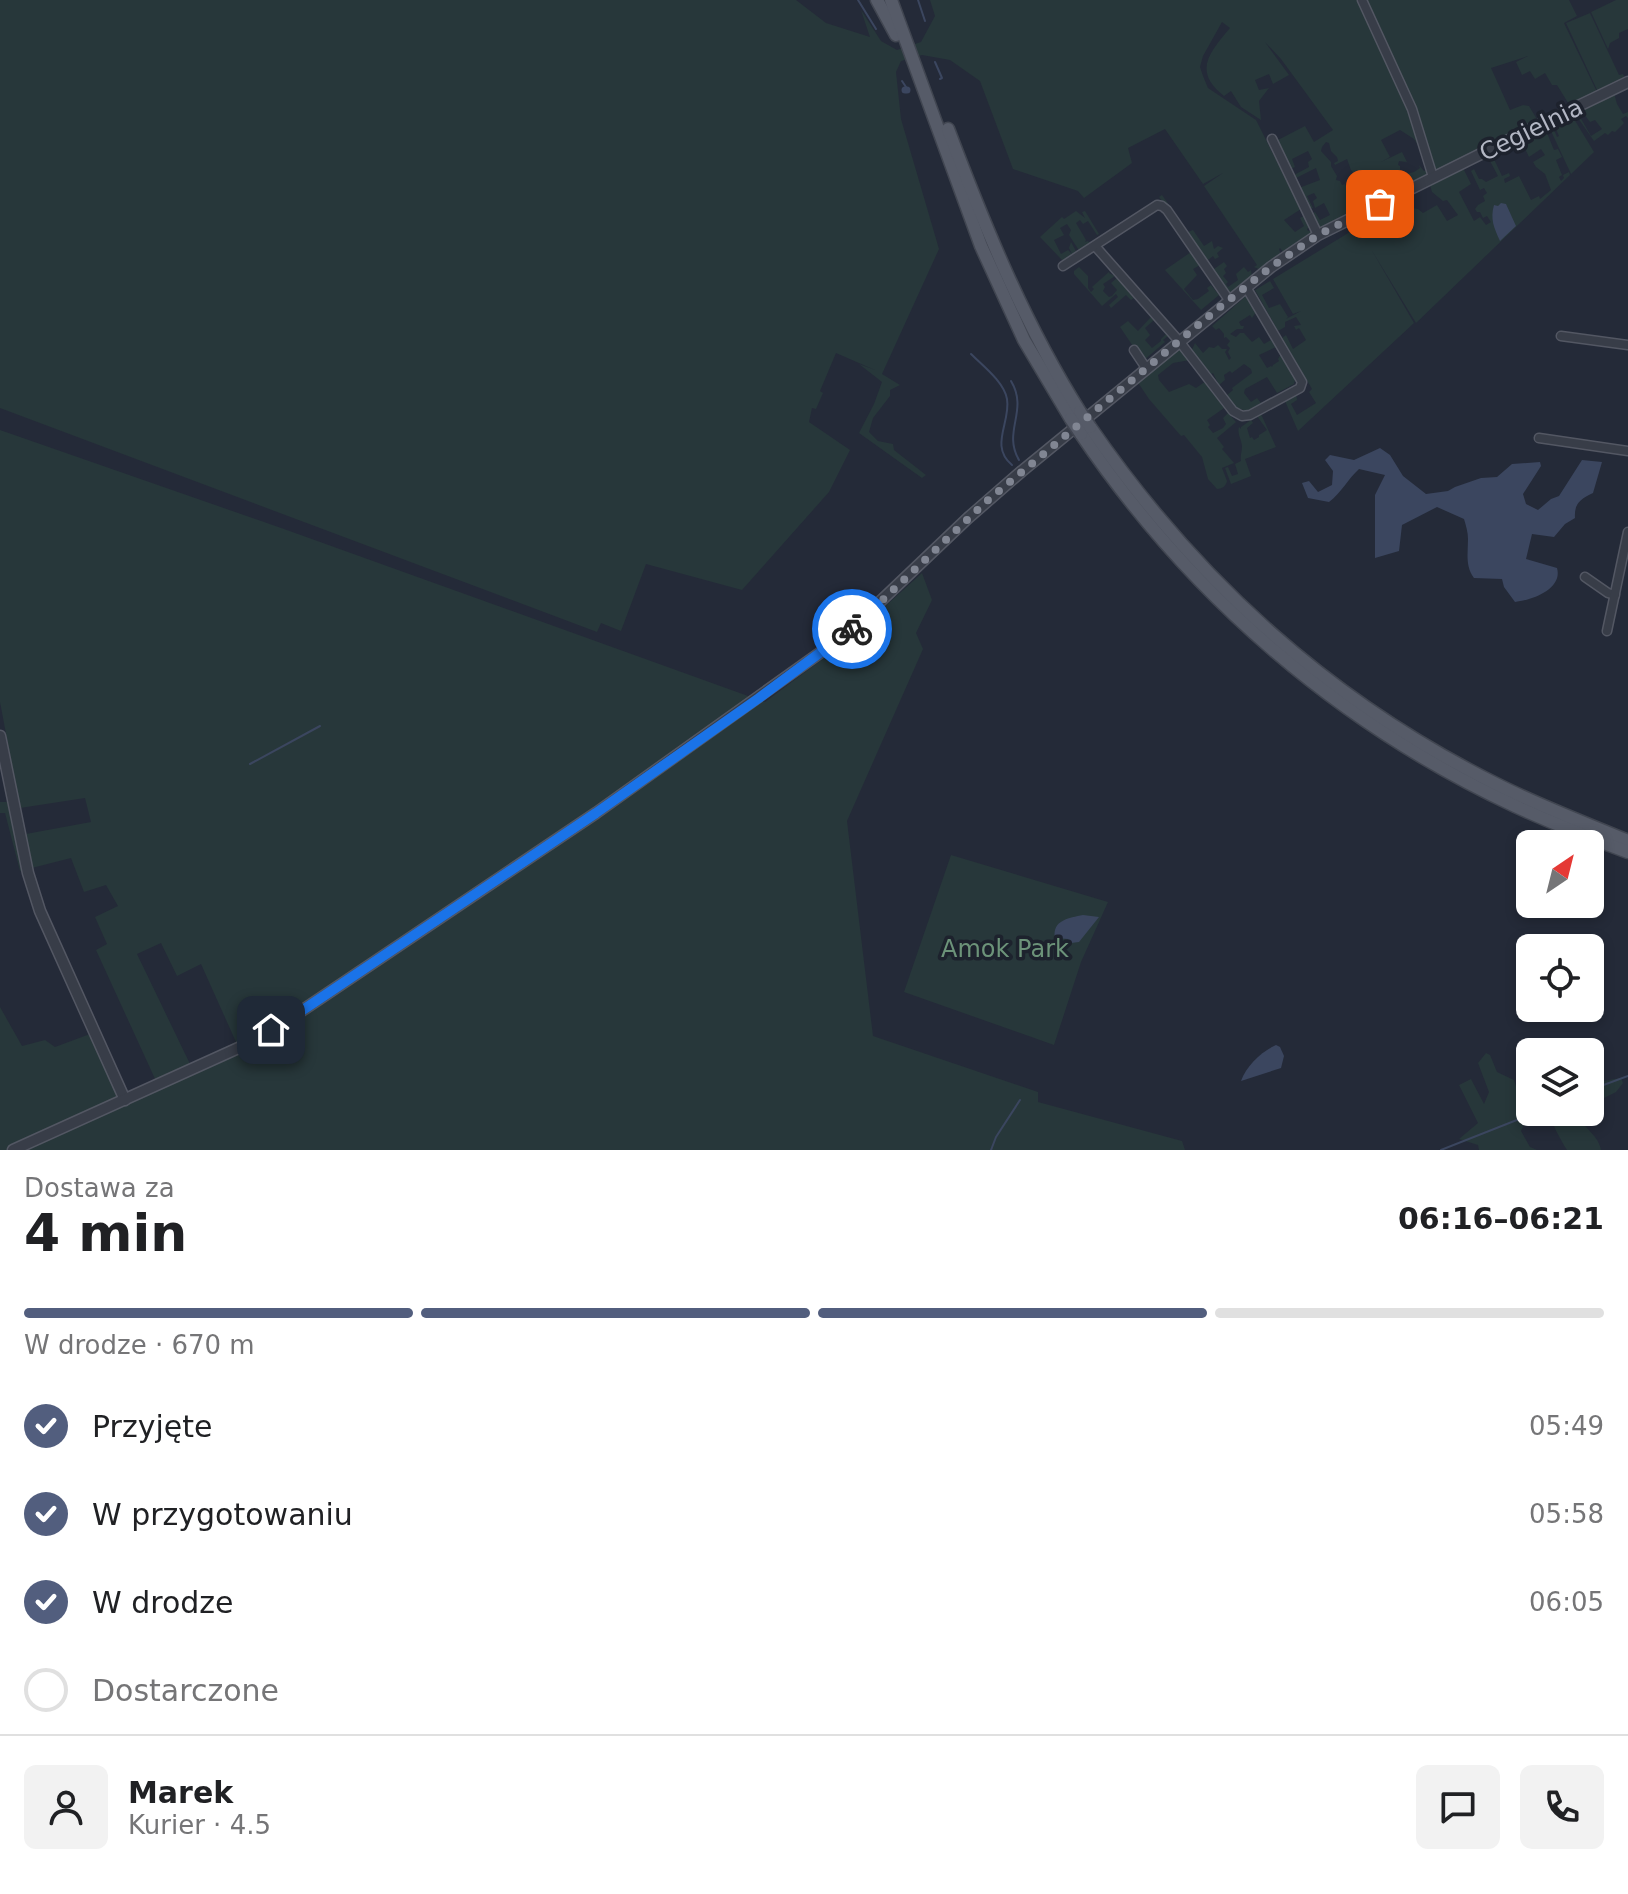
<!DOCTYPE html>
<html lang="pl">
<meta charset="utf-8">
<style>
:root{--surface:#fff;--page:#f2f2f2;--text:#202124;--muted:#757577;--line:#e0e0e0;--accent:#525e7e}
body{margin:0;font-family:"DejaVu Sans",sans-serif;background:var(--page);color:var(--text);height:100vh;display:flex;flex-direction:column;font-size:30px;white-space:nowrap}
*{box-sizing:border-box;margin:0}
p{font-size:26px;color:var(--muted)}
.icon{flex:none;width:44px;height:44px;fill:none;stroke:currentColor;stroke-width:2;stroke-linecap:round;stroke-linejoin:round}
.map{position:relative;height:1150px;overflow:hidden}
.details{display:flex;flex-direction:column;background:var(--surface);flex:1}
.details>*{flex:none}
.needle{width:52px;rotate:35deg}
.tools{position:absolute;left:1516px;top:830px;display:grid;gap:16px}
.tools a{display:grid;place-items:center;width:88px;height:88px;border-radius:12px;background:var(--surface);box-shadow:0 4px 12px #0003;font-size:40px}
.pin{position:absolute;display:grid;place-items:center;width:68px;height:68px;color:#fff;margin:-34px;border-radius:16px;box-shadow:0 4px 12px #0006}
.courier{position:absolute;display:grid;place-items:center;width:80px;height:80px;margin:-40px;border:6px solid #1a73e8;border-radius:50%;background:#fff;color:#222;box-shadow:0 2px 10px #0007}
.headline em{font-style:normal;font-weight:800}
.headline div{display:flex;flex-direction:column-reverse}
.headline{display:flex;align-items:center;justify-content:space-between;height:136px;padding:0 24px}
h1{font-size:52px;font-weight:800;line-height:60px}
.bar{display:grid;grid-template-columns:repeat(4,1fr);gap:12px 8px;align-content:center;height:96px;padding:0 24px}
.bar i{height:10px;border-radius:6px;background:var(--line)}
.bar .on{background:var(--accent)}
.bar p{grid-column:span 4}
.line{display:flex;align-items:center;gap:20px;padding:0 24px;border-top:2px solid var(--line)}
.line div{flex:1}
.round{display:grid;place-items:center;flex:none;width:84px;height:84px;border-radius:12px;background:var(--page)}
ol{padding:0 24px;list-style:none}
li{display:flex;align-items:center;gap:24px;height:88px}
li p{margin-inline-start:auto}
li .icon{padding:8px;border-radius:50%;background:var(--accent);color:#fff;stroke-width:4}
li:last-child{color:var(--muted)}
li i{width:44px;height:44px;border:4px solid var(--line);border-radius:50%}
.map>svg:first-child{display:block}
.green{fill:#27373a;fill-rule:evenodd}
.water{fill:#3b465f}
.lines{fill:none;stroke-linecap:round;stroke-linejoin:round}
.stream{stroke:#3b465f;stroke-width:2}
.canal{stroke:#3b465f;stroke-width:7}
.minor-casing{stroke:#535763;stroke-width:11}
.tertiary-casing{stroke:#535763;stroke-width:13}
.primary-casing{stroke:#414651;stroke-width:15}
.minor{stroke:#383d48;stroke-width:8}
.tertiary{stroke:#383d48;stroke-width:10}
.primary{stroke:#565b68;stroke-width:12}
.primary-bridge-casing{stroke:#414651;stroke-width:15;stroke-linecap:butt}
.primary-bridge{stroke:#565b68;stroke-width:12}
.done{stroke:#818693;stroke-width:8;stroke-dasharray:0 14.4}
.route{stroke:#1a73e8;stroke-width:10}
.labels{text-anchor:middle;stroke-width:7;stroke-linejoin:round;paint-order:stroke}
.street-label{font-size:24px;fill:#b3b7c4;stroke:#1d222d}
.park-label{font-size:24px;fill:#6c9379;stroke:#1d222d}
</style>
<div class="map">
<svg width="1628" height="1150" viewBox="0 0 1628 1150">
<rect width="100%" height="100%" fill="#242a38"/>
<g class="green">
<path d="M0,0H796L826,23L870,37L861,10L881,41L897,50L921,42L935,16L930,0H1569L1577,16L1564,23L1597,92L1570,106L1557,85H1552L1545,73L1535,79L1530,71L1522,75L1516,62L1528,56L1491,68L1510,110L1523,105L1529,106L1538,121L1435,173L1414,139L1400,130L1381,140L1390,157L1381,162L1402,152L1407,162L1399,161L1398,165L1400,166V171H1404L1406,174L1414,172L1420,168L1419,165L1424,171L1427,170L1429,176L1393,192L1377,202L1373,195L1367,192L1365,187L1357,181L1358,178L1351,170L1347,159L1335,165L1334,163L1338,161L1337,157L1331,151L1329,143L1326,142L1322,147L1321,151L1331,162V166L1337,176L1336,180L1340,181L1342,185L1345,184L1351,199L1367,196L1369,197L1366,199L1371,204L1354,213L1349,204L1346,206L1348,209L1350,208L1353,214L1322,229L1317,227L1311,215L1315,212L1320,220L1330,215L1324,203L1315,208L1313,201L1317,198L1314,193L1307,196L1313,208H1309L1299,188L1320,180L1316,168L1296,178L1294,175L1309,167L1308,162L1312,159L1308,151L1292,159L1295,167L1290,169L1276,141L1305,126L1314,142L1333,130L1281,59L1265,42L1289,75L1273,84L1269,74L1255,80L1259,90L1269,88L1259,101L1261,120L1241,107L1231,91L1224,96C1192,71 1210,52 1230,28L1222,22L1203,56L1200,67L1203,76L1208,88L1256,120L1301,209L1284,220L1295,232L1304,226L1300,218L1305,215L1311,226L1307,229L1308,231L1312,230V234L1284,253L1280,248L1279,249L1281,255L1261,270L1254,267L1257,265L1204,186L1223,173L1203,184L1165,129L1128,148L1132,163L1084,198L1078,191L1013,169L980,81L950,60L922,55L901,61L896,72L901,119L939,249L882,374L900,385L890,390V396L873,418L869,432L878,441L893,444L894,450L926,475L922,478L859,433L874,404L882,382L859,364L875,370L836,353L820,391L823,393L816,409L812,408L809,422L850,450L829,492L742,590L646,564L621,631L601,623L597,632L0,408Z"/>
<path d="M1616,0H1628V29L1619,33V38L1610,43L1608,49L1591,12Z"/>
<path d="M1590,13L1619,75L1623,74L1625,78L1598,92L1566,23Z"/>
<path d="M1614,93L1617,104L1623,114L1628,112V118L1626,116L1621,119L1624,123L1615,132L1612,131L1608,135L1605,133L1594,141L1578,118L1580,117L1591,136L1602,129L1595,120L1590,122L1581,110Z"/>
<path d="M1573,114L1574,119L1594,152L1571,174L1551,131L1554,130L1557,137L1559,136L1556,129L1559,127L1556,122Z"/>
<path d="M1545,127L1547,132L1532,140L1547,133L1554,150L1558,149L1562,157L1556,160L1562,175L1559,177L1561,181L1564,178L1563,175L1569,172L1570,175L1416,323L1371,249L1414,323L1298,431L1285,401L1296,393L1297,400L1291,404L1297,415L1316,403L1309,392L1312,389L1282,338L1286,335L1293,349L1306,340L1299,328L1296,330L1294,326L1301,325L1296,317L1285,322V327L1278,331L1255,290L1270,281L1274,288L1262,295L1269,308L1280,304L1288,317L1286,319L1301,311L1293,314L1273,279L1358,227L1408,203L1411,208L1418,209L1423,213L1437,205L1447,221L1458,215L1447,200L1443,201L1432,192L1430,185L1463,168L1471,184L1459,192L1474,221L1480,217L1486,225L1491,222L1487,216L1483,218L1480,212H1477L1475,209L1478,205L1485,201L1483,196L1487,193L1484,188L1480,190L1471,171L1474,169L1479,179H1482L1486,182L1498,176L1490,161L1494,159L1502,176L1509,173L1510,176L1504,179L1505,183L1519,176L1531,200L1539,196L1540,199L1551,190L1545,174L1536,167L1533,162L1545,155L1541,149L1529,157L1521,140Z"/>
<path d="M1162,195L1188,232L1193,230L1204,246L1212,241L1214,249L1218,246L1223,248L1217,253L1219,257L1215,259L1213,256L1208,260L1214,269L1224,262L1227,266L1224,269L1226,273L1223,276L1228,282L1226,284L1228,287L1238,280L1236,274L1244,267L1248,272L1251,270L1252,277L1232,293L1229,294L1224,290L1159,197Z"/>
<path d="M1076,211L1085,218L1082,212L1085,211L1099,234L1097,235L1088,221L1083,224L1080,220L1076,223L1086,240L1085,242L1088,241L1091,245L1080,252L1069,235L1071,230L1067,224L1060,228L1064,235L1054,240L1061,254L1068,250L1072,254L1069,248L1071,242L1077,253L1065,261L1062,260L1040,237L1062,217L1064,219Z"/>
<path d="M1191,252L1200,265L1193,269L1197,275L1184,289L1193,300L1198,299L1209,291L1207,288L1211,285L1219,295L1201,310L1165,270Z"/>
<path d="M1079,267L1088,276V288L1091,292L1094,289L1092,287L1110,271L1109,273L1115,276L1103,284L1105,287L1103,291L1109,297L1112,296L1117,290L1111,283L1117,278L1134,298L1131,300L1126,295L1111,308L1109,305L1118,297L1116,294L1102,306L1074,274V271Z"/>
<path d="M1246,296L1256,312L1252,318L1250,315L1239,322L1241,326H1244L1243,329H1237L1230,334L1236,337L1240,333H1244L1252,342L1259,337L1264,344L1271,340L1276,347L1259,355L1267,368L1271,366L1272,367L1273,365L1279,361L1278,359L1281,354L1295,380L1294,384L1277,393L1267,377L1245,389L1244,393L1251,402L1257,398L1261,403L1247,411L1236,408L1226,396L1233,390L1232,388L1252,373L1251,369L1244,364L1232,373L1230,371L1224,375L1225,380L1219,385L1213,373L1210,375L1191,352L1195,343L1203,353L1209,347L1214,348L1218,345L1222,349H1227L1225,352L1229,360L1231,358L1228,352L1230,348L1227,345L1230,341L1226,337L1224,338V334L1219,328L1216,330L1212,326Z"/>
<path d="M1151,317L1154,320L1145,328L1150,335L1145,340L1152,348L1161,341V339L1166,334L1168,336L1163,340L1165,342L1143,361L1120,327L1128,321L1138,331Z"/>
<path d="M1180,347L1190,360L1173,363L1158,375L1159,380L1169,392L1189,384L1196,388L1206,381L1224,408L1207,420L1210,425L1208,427L1213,433L1223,428L1226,424L1223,418L1228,413L1236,422L1217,438L1224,447L1222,449L1234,463L1222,468L1227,481C1226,486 1222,489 1217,489L1208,479L1202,457L1184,435L1181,436L1149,399L1139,384V381Z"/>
<path d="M1261,414L1276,447L1245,459L1251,476L1231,484L1225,468L1228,467L1232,476L1238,474L1235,464L1241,461C1240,455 1242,452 1242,446C1241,438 1237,434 1239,427L1241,429V427L1251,420L1253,423L1247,428L1250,438L1252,437L1254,440L1259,437V435L1267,430L1257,416Z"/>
<path d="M0,430L284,529L765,702L848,640L922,573L932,600L916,633L923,649L847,821L873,1036L1038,1092V1102L1182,1141L1185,1150H0V1007L22,1046L45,1040L55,1047L90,1034L119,1097L156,1081L96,950L107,944L95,917L118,906L106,885L84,892L71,858L20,871L5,813H0V802H7L15,836L91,822L85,798L20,808L0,702ZM161,943L177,976L201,964L236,1042L190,1064L137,954Z"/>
<path d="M951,855L1108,902L1081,962L1054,1045L904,992Z"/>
<path d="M1486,1053L1490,1055L1497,1072L1514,1080L1520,1099L1527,1107H1530V1112H1541L1524,1124L1521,1131L1530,1147L1537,1150H1479L1478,1145L1459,1139L1478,1123L1459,1085L1471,1079L1484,1104L1489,1092L1478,1063Z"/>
<path d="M1621,1078L1623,1083L1616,1092L1590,1105V1083Z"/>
<path d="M1549,1112H1577C1581,1117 1583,1124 1587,1128C1594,1136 1599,1140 1601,1150H1567C1560,1139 1552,1124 1549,1112Z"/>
</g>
<g class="water">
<path d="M1501,203L1506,204L1516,226L1500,241C1494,228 1490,219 1494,205L1498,206Z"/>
<path d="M1380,448L1390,455L1403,476L1426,494L1448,491L1455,487L1481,478L1497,477L1512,464L1540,462L1541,466L1523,494L1526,504L1538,510L1551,499L1559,496L1582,460L1602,462L1593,493C1580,499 1574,504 1575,518L1565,524L1554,537L1532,534L1526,559L1557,568C1563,589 1532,600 1515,602L1504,587L1502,579L1474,578C1465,566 1468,553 1468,539C1468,532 1466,526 1464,519L1437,507L1402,525L1399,551L1375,558V495L1385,475L1359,469C1348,479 1341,493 1329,502L1308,498L1302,483L1309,481L1318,492L1332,485L1333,471L1325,460L1330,455L1354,460Z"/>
<path d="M1083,915L1099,917L1079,942L1071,943L1068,939L1055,938C1052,920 1069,918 1083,915Z"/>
<path d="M1276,1045L1280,1047L1284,1056L1281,1068L1241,1081C1246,1066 1262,1051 1276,1045Z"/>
</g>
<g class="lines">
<g class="stream">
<path d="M858,0L876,29"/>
<path d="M918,0L925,21"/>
<path d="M935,62L942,78L940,79"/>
<path d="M902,81L908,90"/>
<path d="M971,354C983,366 1004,382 1007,399C1011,422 989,446 1012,465"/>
<path d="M1011,381C1029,411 1002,431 1019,460"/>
<path d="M250,764L320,726"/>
<path d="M1559,1052V1043L1584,1047"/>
<path d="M1590,1090L1628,1076"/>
<path d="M991,1150L996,1137L1020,1100"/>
<path d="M1441,1150L1537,1112"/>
</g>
<path class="canal" d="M905,90H907"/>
<g class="minor-casing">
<g id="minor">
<path d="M1362,0L1412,109L1433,177"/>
<path d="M1272,139L1318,235"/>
<path d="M1095,246L1179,341L1233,411L1242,416L1250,415L1300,388L1302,382L1246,287"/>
<path d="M1063,266L1157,205L1162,206L1167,210L1229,300"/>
<path d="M1561,336L1628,345"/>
<path d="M1134,350L1146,368"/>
<path d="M1539,438L1628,451"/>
<path d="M1585,577L1608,593L1615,595"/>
<path d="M1607,631L1628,532"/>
</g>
</g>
<g class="tertiary-casing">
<g id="tertiary">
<path d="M0,736L28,873L40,911L125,1100"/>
<path d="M13,1150L245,1045L297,1014L596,813L845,635L968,518L1022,471L1271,267L1318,235L1541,124L1628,82"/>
</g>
</g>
<g class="primary-casing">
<g id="primary">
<path d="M877,0L896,35"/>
<path d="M891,0L981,246L1024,340L1071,419"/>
<path d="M948,129C985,227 1024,323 1080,412"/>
<path d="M1090,427C1197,582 1330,702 1500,786C1542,807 1585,823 1628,841"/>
<path d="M1081,434C1190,595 1339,724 1515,806C1552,823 1590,838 1628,852"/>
</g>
</g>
<use href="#minor" class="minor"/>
<use href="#tertiary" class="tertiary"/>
<use href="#primary" class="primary"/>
<g class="primary-bridge-casing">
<g id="primary-bridge">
<path d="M1080,412L1090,427"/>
<path d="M1071,419L1081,434"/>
</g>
</g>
<use href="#primary-bridge" class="primary-bridge"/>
</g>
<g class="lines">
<path class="done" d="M852,629L987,501L1215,311L1271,267L1318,235L1380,204"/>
<path class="route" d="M271,1030L297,1014L596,813L759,698L852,629"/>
</g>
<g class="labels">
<g class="street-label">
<text transform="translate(1531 130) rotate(-26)" y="8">Cegielnia</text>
</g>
<g class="park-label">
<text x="1005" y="957">Amok Park</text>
</g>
</g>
</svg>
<div class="tools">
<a><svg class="needle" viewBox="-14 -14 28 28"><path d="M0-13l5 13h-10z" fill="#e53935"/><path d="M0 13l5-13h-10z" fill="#757577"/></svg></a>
<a><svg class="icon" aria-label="locate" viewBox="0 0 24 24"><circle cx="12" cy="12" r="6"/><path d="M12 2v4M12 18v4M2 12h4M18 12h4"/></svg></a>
<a><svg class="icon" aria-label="layers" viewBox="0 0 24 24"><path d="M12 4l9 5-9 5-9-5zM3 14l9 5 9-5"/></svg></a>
</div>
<div class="pin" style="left:1380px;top:204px;background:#ea580c"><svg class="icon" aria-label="bag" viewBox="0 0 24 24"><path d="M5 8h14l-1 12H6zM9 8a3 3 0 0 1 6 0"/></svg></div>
<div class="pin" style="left:271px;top:1030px;background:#1f2937"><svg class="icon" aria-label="home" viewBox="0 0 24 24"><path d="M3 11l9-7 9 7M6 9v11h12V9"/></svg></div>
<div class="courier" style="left:852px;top:629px"><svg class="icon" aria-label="bike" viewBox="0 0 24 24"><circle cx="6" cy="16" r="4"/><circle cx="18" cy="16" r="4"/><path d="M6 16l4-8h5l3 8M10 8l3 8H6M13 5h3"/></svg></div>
</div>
<section class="details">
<div class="headline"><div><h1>4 min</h1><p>Dostawa za</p></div><em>06:16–06:21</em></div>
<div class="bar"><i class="on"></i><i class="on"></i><i class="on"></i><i></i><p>W drodze · 670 m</p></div>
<ol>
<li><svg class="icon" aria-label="check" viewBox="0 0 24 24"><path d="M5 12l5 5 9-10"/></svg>Przyjęte<p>05:49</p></li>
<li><svg class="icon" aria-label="check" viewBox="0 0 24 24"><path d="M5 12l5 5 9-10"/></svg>W przygotowaniu<p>05:58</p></li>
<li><svg class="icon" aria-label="check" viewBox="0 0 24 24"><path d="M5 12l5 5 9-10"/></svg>W drodze<p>06:05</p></li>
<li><i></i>Dostarczone</li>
</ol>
<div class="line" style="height:144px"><a class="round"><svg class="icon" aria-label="person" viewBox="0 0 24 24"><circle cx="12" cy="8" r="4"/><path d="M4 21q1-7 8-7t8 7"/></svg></a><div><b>Marek</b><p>Kurier · 4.5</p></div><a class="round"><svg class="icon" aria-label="chat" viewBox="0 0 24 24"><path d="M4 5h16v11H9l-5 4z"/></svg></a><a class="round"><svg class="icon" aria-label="phone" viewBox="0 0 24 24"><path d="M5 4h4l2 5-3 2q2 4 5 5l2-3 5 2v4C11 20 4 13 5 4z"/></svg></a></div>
</section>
